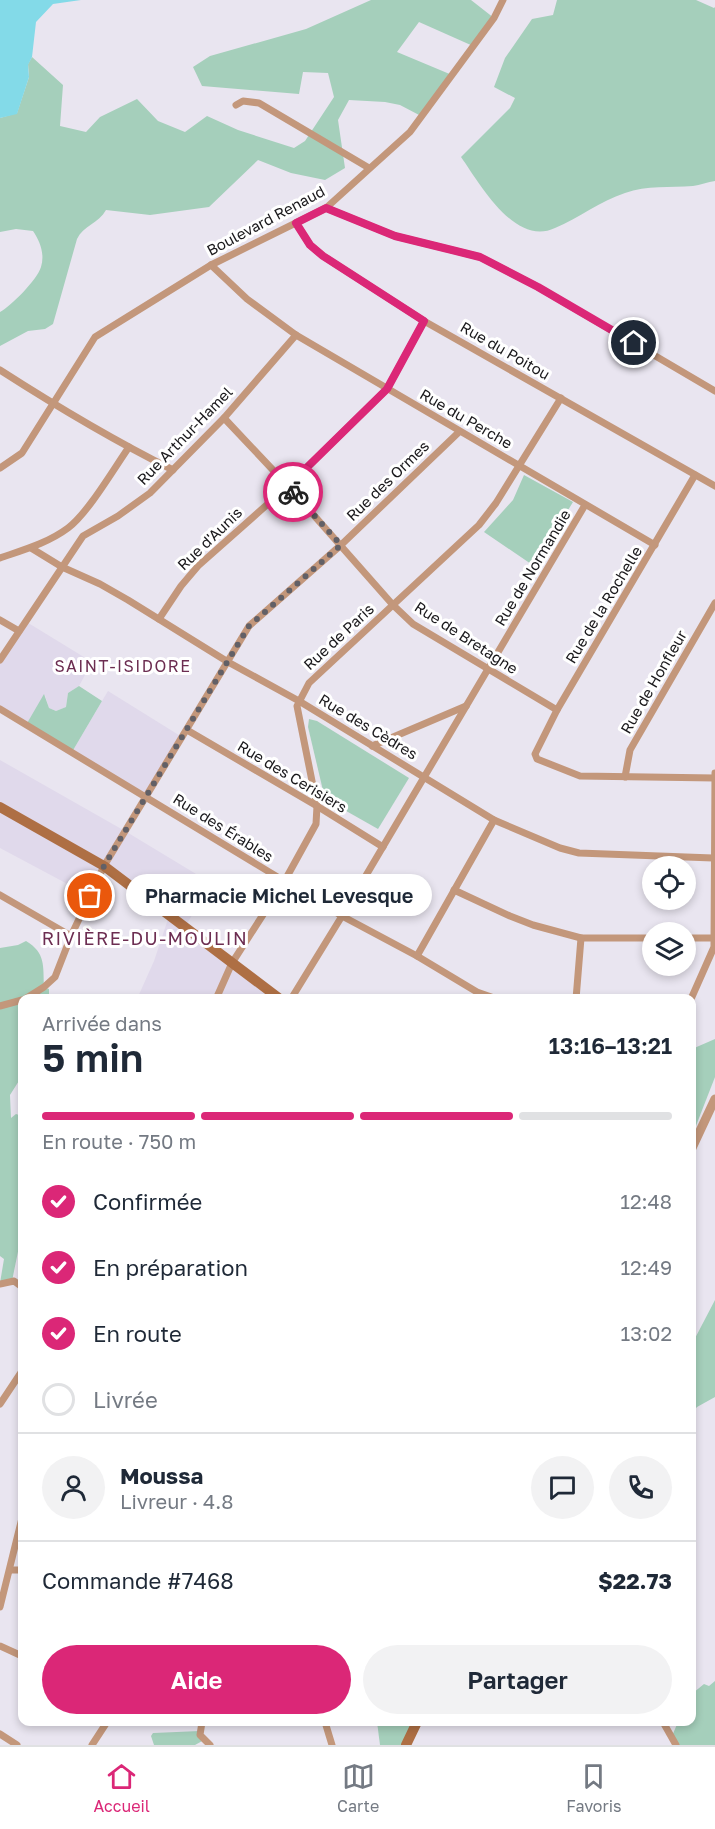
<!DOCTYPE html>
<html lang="fr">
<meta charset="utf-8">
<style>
:root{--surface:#fff;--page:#f2f2f3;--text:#1f2937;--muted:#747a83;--line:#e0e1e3;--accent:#db2777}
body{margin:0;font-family:"Golos Text",sans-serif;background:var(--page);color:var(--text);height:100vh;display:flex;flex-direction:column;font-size:22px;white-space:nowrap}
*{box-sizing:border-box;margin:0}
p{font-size:20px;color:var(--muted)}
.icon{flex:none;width:33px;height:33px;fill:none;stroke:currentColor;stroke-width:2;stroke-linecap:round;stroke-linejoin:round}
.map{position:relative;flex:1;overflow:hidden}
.details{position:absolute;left:18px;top:994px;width:678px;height:732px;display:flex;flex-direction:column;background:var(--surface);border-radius:12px;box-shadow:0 3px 9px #0003}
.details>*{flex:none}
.controls{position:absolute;left:642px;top:856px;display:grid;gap:12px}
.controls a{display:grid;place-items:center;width:54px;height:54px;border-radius:50%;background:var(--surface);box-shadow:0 3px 9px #0003;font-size:30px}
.pin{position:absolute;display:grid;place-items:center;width:51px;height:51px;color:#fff;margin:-26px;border:3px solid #fff;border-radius:50%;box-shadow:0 2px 6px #0007}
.courier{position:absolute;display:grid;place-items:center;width:60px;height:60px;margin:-30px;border:4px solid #db2777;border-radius:50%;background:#fff;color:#222;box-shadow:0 2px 8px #0007}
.bubble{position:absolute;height:42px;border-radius:21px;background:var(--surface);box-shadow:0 3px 9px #0003;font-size:20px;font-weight:600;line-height:42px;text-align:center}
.overview em{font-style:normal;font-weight:600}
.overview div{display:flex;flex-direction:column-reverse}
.overview{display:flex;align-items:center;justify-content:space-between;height:102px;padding:0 24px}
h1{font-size:39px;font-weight:600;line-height:45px}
.bar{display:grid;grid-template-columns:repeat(4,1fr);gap:9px 6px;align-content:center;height:72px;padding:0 24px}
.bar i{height:8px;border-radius:4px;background:var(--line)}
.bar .selected{background:var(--accent)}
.bar p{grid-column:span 4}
.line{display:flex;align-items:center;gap:15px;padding:0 24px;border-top:2px solid var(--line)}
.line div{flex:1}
.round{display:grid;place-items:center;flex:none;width:63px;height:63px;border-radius:32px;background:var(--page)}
ol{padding:0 24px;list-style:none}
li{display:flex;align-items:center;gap:18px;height:66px}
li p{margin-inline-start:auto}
li .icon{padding:6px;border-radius:50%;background:var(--accent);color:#fff;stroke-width:4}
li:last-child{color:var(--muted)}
li i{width:33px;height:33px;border:3px solid var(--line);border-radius:50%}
.primary-button{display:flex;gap:12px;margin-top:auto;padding:12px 24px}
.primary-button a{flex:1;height:69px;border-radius:36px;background:var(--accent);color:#fff;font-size:24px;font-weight:600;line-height:69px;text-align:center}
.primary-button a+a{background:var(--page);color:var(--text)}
.menu{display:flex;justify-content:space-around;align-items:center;height:84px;border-top:2px solid var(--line);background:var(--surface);font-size:16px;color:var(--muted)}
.menu a{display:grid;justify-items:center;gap:3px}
.menu .selected{color:var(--accent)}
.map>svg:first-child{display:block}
.built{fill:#e0d9eb}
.green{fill:#a5cfbb}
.water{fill:#83dae8}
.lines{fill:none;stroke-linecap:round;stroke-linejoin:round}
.minor{stroke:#c3977b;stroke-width:7}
.tertiary{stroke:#c3977b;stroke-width:9}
.secondary{stroke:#ae6f44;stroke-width:10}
.done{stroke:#626066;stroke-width:6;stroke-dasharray:0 10.8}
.route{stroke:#db2777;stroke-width:8}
.labels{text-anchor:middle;stroke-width:6;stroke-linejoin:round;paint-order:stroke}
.street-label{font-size:15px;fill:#19181b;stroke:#fff}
.neighbourhood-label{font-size:16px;letter-spacing:1.5px;fill:#6c2d51;stroke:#fff}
.quarter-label{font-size:18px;letter-spacing:1.5px;fill:#6c2d51;stroke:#fff}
</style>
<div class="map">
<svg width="715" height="1745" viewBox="0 0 715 1745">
<rect width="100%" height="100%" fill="#e9e5f0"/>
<g class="built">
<path d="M25,621L92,662L79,686L68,693L66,707L56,711L49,708L45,695L26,725L0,709V660Z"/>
<path d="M108,691L182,737L145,796L72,752Z"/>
<path d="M0,760L125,831L211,883L185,927L275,999H137L154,961L169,916L104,867L90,896L0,848Z"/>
</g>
<g class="green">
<path d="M371,0H471L494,18L473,46L419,22L397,52L452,75L421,116L400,105L385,102L349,100L338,120L345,168L325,180L291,173L258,160L209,207L150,215L106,210C99,223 83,226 77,239L53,324L45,329L28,331L0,346V312C11,306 37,280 41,267C45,254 40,241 33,231L16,229L0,232V118L17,113L29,77L28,64L32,57L63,85L60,126L86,132L100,117L137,99L158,121L185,132L207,116L238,130L294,148L305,141L334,97L328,73L303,72L299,94L202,86L193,67L210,56L306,29Z"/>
<path d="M557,0H696L714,8L715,7V181C708,182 700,185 693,186C670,188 647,185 625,193C600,201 579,218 555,228C515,247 480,184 461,157L510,108L515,98L494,87L505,58L532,19L553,15Z"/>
<path d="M524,475L573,502L534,566L484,532L513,500Z"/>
<path d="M79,686L102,701L72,752L26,725L44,694L49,708L56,711L66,707L68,693Z"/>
<path d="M309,719L317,721L409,778L378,829L325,799L308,727Z"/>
<path d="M26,941C46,953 43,966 44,987L49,989V999H22V1076L10,1095L11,1118L16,1114L22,1116V1237H21L12,1281L0,1283L4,1259L0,1256V948L18,945Z"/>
<path d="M715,1039V1077L692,1136V1049Z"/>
<path d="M715,1300V1397L697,1407L692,1413V1344Z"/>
<path d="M715,1681V1745H676L672,1736L678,1722H692V1704L696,1698L693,1693L704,1684L709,1686Z"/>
<path d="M377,1722H417L406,1745H380Z"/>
<path d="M200,1731L204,1740L195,1745H154L151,1736L153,1733Z"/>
</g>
<path class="water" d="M0,0H81L53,4L36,22L32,57L28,65L29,77L17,114L0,118Z"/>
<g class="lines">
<g class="minor">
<path d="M236,105L243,101L259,103L369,168"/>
<path d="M326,208L395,236L480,257L538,287L715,391"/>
<path d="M296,223L310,245L323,256L424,321L715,486"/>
<path d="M211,265L247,299L296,335L655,545"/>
<path d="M0,370C56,406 113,440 173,470"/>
<path d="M224,418L288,486L393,605L413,624L557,710"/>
<path d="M0,468L22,453L95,337L211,265L326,208L410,132L494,18L503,0"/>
<path d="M695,475L557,710L535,754L537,759L580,776L715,778"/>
<path d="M31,548L62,567L100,584L128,600L228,662L299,701L494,820L560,848L579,853L713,858"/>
<path d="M0,558C23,550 48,543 68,528C88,513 113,470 129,447"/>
<path d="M159,619L181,586L198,566L288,486L387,389L424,321"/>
<path d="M0,620L19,631"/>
<path d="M0,660L83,536L118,516L150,493L224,418L296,335"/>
<path d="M0,709L342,916L417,956L477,992L497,999"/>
<path d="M187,730L317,806L383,847"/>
<path d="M372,746L466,706"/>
<path d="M625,777L630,750L715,603"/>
<path d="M454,890L510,916L533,925L581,938H652"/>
<path d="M0,895L71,936"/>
<path d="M686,938H713"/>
<path d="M417,956L494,820"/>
<path d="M25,999L44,987L55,977L71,936L104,866L249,626L341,545L459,432"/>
<path d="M216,999L232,963L284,882L316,824L317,806L297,706L309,683L479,525L496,503L561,398"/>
<path d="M291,999L342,916L585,505"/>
<path d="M576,999L581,938"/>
<path d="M691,999L714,947L715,773"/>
<path d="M0,1006L22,1000"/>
<path d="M0,1284L14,1281L22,1287"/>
<path d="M0,1404L22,1371"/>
<path d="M10,1570H22"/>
<path d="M0,1607L22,1518"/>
<path d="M0,1646L22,1656"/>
<path d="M202,1722L200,1735L210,1745"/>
<path d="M325,1722L332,1745"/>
<path d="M663,1722L676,1745"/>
<path d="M0,1734L17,1745"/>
<path d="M92,1745L107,1722"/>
</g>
<path class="tertiary" d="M692,1148L715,1099"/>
<g class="secondary">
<path d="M0,807L104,866L280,999"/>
<path d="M406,1745L417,1722"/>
</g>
</g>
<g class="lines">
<path class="done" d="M90,896L104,866L249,626L341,545L293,492"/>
<path class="route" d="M293,492L288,486L387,389L424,321L323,256L310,245L296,223L326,208L395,236L480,257L538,287L634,343"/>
</g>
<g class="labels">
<g class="street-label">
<text transform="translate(266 221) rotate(-28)" y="5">Boulevard Renaud</text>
<text transform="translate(505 351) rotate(30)" y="5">Rue du Poitou</text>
<text transform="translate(466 419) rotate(30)" y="5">Rue du Perche</text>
<text transform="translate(185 436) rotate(-46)" y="5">Rue Arthur-Hamel</text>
<text transform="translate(388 481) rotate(-44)" y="5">Rue des Ormes</text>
<text transform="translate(210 539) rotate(-44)" y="5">Rue d'Aunis</text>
<text transform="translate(533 568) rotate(-59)" y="5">Rue de Normandie</text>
<text transform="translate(604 605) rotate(-59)" y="5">Rue de la Rochelle</text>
<text transform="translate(339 637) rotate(-43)" y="5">Rue de Paris</text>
<text transform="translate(466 638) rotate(33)" y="5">Rue de Bretagne</text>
<text transform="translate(654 682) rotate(-60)" y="5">Rue de Honfleur</text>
<text transform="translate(368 727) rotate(31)" y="5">Rue des Cèdres</text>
<text transform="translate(292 777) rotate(31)" y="5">Rue des Cerisiers</text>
<text transform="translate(223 828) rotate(32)" y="5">Rue des Érables</text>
</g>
<g class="neighbourhood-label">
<text x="123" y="672">SAINT-ISIDORE</text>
</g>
<g class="quarter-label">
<text x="145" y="945">RIVIÈRE-DU-MOULIN</text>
</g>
</g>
</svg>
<div class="controls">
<a><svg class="icon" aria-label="locate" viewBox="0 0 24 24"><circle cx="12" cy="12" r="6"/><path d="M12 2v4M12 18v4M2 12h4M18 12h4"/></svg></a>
<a><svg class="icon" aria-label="layers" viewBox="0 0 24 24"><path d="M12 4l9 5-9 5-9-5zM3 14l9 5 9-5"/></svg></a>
</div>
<div class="pin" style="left:90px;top:896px;background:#ea580c"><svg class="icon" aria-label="bag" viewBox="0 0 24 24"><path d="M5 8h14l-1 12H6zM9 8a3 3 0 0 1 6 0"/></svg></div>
<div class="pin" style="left:634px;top:343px;background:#1f2937"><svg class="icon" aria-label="home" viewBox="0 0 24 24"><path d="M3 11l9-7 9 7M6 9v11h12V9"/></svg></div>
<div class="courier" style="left:293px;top:492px"><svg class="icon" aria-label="bike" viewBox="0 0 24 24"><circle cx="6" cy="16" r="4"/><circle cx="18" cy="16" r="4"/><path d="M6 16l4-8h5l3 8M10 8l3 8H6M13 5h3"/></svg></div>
<div class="bubble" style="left:126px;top:874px;width:306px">Pharmacie Michel Levesque</div>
<section class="details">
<div class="overview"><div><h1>5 min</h1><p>Arrivée dans</p></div><em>13:16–13:21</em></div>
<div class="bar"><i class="selected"></i><i class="selected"></i><i class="selected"></i><i></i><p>En route · 750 m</p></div>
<ol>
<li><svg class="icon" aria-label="check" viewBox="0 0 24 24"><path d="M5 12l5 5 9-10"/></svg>Confirmée<p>12:48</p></li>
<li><svg class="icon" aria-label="check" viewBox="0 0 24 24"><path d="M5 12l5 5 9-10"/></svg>En préparation<p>12:49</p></li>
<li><svg class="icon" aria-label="check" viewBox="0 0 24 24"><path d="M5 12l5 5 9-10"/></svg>En route<p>13:02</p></li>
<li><i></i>Livrée</li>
</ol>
<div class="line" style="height:108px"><a class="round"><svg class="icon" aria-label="person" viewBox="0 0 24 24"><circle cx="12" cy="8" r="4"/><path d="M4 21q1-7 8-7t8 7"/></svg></a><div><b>Moussa</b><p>Livreur · 4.8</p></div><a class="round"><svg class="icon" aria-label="chat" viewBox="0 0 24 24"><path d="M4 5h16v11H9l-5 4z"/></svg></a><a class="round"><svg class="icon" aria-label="phone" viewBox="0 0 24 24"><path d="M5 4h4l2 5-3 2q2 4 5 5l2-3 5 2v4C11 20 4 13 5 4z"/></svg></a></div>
<div class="line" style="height:78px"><div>Commande #7468</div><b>$22.73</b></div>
<div class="primary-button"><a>Aide</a><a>Partager</a></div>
</section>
</div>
<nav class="menu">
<a class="selected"><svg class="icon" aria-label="home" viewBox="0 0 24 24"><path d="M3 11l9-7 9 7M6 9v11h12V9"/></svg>Accueil</a>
<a><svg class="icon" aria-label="map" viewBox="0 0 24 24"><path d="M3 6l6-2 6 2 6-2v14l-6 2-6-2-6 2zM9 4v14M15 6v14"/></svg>Carte</a>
<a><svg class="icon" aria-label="saved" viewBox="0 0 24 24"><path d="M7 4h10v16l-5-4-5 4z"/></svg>Favoris</a>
</nav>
